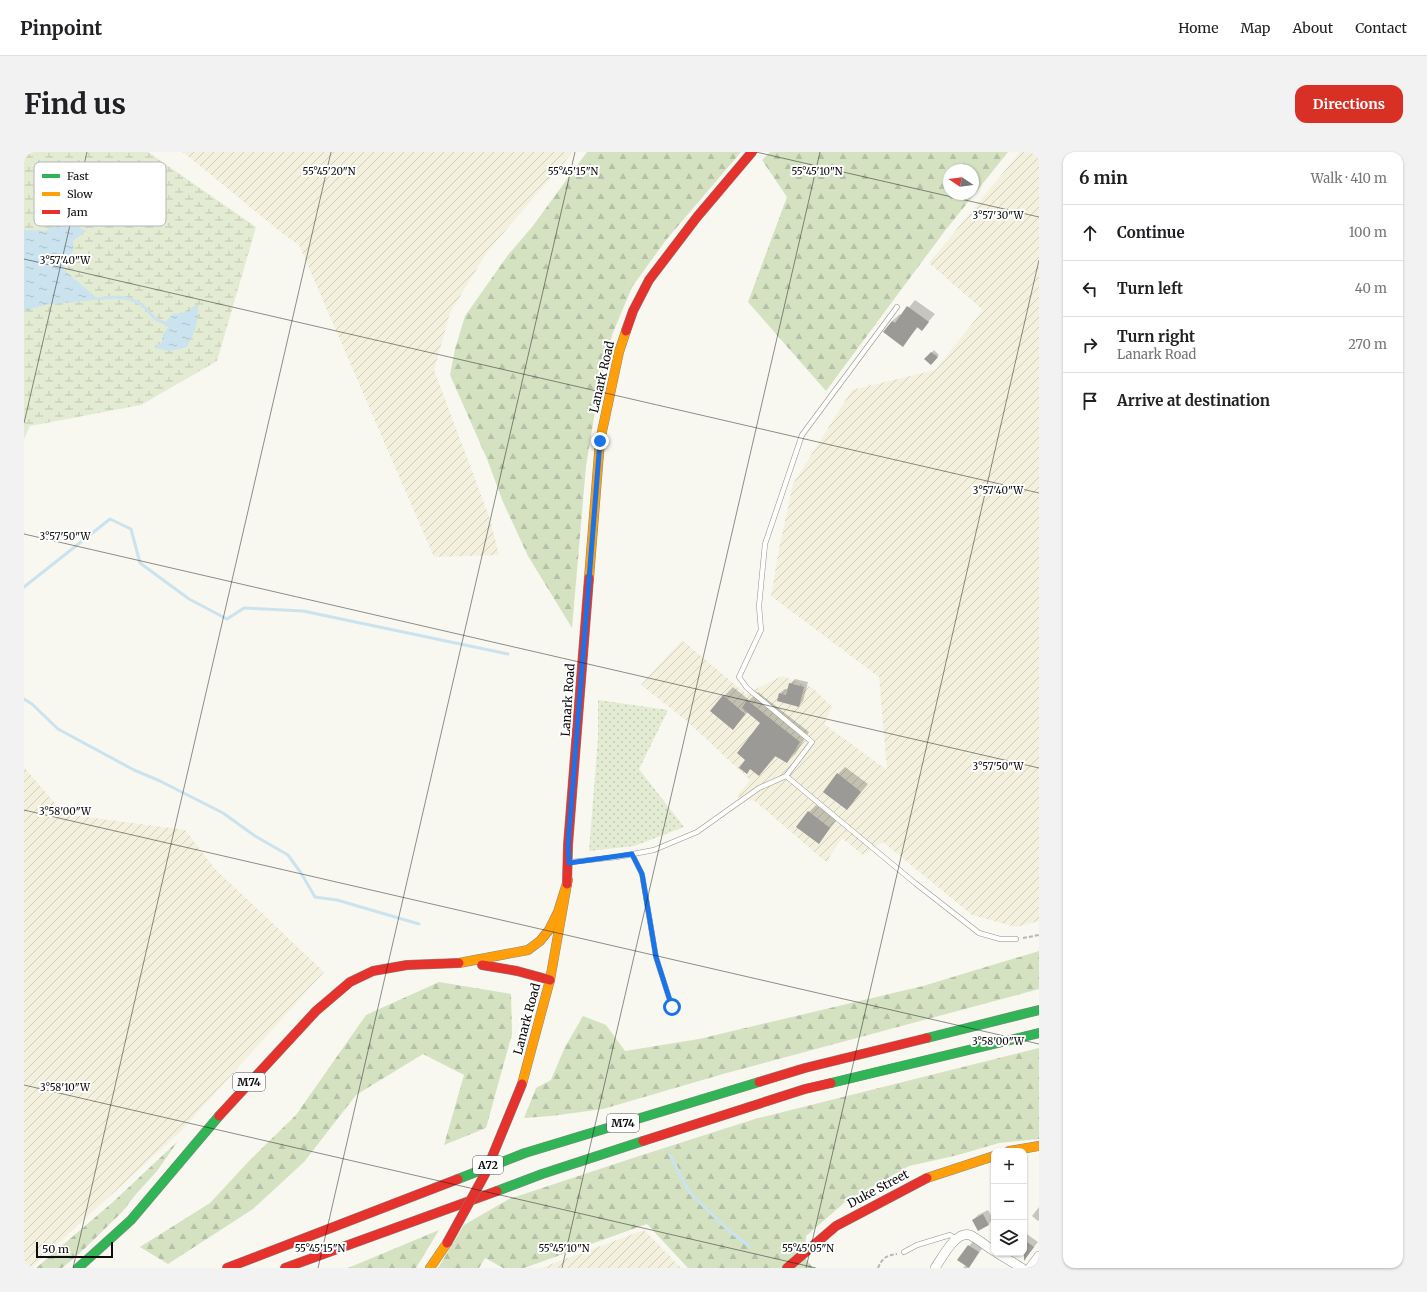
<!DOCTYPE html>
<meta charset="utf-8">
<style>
:root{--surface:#fff;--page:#f2f2f2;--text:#202124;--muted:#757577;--line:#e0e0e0;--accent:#d93025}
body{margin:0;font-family:Merriweather,serif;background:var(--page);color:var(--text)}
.controls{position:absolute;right:12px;bottom:12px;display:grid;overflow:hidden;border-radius:8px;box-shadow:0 1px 3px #0004}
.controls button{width:36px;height:36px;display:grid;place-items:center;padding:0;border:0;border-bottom:1px solid var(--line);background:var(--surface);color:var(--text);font:20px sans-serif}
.compass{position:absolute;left:919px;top:12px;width:36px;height:36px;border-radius:50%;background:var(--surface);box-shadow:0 1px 3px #0004;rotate:283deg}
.scale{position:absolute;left:12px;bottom:10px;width:77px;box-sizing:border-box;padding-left:4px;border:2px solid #0c0c0c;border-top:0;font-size:11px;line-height:14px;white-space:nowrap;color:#0c0c0c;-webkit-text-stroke:3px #fff;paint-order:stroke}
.stop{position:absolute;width:12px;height:12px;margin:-9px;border:3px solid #1a73e8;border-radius:50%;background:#fff}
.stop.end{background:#1a73e8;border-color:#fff;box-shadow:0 1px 4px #0008}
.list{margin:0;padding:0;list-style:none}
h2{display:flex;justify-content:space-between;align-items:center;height:52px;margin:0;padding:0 16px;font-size:17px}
h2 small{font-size:13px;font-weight:400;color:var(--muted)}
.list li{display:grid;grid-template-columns:26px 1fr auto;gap:12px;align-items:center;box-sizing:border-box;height:56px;padding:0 16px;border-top:1px solid var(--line)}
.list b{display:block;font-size:15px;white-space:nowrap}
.list p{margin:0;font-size:13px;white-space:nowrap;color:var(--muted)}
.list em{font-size:13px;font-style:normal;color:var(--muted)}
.icon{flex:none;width:22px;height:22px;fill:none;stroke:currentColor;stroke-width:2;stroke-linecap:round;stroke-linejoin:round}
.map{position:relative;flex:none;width:1015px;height:1116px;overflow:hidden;border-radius:12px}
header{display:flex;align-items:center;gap:24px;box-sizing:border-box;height:56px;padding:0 20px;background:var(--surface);border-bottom:1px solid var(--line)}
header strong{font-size:19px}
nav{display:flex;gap:22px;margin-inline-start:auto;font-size:14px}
.intro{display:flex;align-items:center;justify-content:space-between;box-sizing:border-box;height:96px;padding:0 24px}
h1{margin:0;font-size:28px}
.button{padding:10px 18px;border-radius:12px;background:var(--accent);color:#fff;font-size:14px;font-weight:700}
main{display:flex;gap:24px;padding:0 24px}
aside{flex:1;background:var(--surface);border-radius:12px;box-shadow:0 1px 3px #0004}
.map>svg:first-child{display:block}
</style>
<header>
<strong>Pinpoint</strong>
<nav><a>Home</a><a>Map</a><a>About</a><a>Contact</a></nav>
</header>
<div class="intro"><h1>Find us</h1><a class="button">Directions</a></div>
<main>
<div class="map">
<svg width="1015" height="1116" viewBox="0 0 1015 1116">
<defs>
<pattern id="farmland-furrows" width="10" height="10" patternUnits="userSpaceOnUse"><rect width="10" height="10" fill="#f3f1de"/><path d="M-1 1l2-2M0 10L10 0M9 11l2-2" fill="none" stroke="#cfcdbd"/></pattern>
<pattern id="grass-dots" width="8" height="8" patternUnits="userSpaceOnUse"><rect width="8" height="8" fill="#e3ebd3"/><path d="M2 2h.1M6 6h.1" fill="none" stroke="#c2c8b4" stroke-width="1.8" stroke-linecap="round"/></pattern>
<pattern id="forest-firs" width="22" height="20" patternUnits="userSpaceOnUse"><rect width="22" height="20" fill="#d4e2c2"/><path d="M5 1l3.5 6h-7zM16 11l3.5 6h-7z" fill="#b5c1a6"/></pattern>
<pattern id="wetland-marsh" width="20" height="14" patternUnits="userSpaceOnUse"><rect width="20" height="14" fill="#e3ebd3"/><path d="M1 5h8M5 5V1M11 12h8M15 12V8" fill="none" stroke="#c2c8b4"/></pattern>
<pattern id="water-ripples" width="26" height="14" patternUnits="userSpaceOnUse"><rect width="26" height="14" fill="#cbe3ee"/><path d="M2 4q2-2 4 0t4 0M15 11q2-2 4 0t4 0" fill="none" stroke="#adc2cb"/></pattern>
</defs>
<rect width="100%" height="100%" fill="#f8f7f0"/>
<!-- farmland -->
<path fill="url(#farmland-furrows)" d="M 159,0 L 549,0 L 463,100 L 426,161 L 410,218 L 466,367 L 475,403 L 410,405 L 275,93 L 258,81 Z
M 996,0 L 1015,0 L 1015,769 L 992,775 L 948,763 L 859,690 L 839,703 L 818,686 L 802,710 L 731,649 L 712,645 L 726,628 L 664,570 L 617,533 L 658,488 L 722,542 L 758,524 L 789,536 L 808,555 L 800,572 L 863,618 L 855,525 L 747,444 L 755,397 L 769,332 L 828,238 L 911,218 L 959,158 L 905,111 Z
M 0,615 L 40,662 L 161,678 L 191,717 L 300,820 L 157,979 L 7,1116 L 0,1116 Z
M 620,1078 L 657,1116 L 517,1116 Z"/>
<!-- grass -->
<path fill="url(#grass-dots)" d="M 574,548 L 644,558 L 615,617 L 660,675 L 610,694 L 565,699 L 574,586 Z"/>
<!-- forest -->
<path fill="url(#forest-firs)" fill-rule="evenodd" d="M 563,0 L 717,0 L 642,88 L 608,135 L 588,183 L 575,235 L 562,314 L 548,476 L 504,404 L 479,350 L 463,307 L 426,223 L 431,197 L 441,164 L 484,103 L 508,75 Z
M 746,0 L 984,0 L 920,80 L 802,239 L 724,150 L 763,45 L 738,8 ZM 925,18 L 949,18 L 949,42 L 925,42 Z
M 1015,799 L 1015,837 L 699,922 L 579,957 L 527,964 L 500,966 L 512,936 L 527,928 L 541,895 L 559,864 L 582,873 L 601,899 L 675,887 L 899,834 Z
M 415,830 L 487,842 L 488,882 L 462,976 L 420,993 L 440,923 L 399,902 L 332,943 L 280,1010 L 229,1057 L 144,1112 L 116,1095 L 186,1051 L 225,1009 L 272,963 L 342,863 Z
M 1015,896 L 1015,987 L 975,991 L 934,1003 L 885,1014 L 820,1051 L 782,1084 L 781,1106 L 789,1116 L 664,1116 L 623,1072 L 500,1116 L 479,1116 L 461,1106 L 455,1116 L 414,1116 L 440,1073 L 485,1047 L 615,1004 L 731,967 Z
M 154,989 L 133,1019 L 113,1041 L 98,1060 L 54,1103 L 38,1116 L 12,1116 L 89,1050 Z
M 415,1078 L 392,1116 L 324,1116 Z"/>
<!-- wetland -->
<path fill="url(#wetland-marsh)" d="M 0,0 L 124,0 L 232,75 L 193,209 L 117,253 L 6,274 L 0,287 Z"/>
<!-- water -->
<path fill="url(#water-ripples)" d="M 39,66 L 62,79 L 49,89 L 50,97 L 39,117 L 74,147 C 50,152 22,149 0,160 L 0,78 L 22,79 Z
M 174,152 C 174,172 172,178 163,195 L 146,199 L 130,196 L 138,190 L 139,182 L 146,173 L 142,169 L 149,162 L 161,160 Z"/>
<!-- shadow -->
<path fill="#0003" d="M 891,148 L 911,162 L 898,177 L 894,175 L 879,193 L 868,169 L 876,162 L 878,164 Z
M 910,198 L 915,203 L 909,210 L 902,207 Z
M 771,527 L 784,530 L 779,549 L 775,554 L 756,541 L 761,537 L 764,538 L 766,532 Z
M 709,535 L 725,548 L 734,540 L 785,580 L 772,601 L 763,610 L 752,604 L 735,623 L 727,616 L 723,621 L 723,608 L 738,570 L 724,560 L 709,577 L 700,544 Z
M 821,615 L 844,632 L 823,657 L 814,622 Z
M 792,653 L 813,668 L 795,690 L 785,660 Z
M 1015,1055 L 1015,1068 L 1014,1069 L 1008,1064 Z
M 964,1058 L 969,1067 L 965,1072 L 955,1078 L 949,1068 L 954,1063 Z
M 1000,1080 L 1014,1090 L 1002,1105 L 997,1101 L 1000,1101 Z
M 949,1089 L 959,1095 L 949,1110 L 944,1115 L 945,1116 L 939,1116 L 942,1113 L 935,1108 Z"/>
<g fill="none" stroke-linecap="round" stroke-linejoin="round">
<!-- stream -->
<path stroke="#cbe3ee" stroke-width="3" d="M 74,147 C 88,144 106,144 118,153 C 123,157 129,166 134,168 C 137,170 142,171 146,173
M 0,435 L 86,367 L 107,377 L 116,411 L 165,447 L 203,467 L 220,456 L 279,459 L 484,502
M 0,547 L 8,552 L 34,577 L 110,618 L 136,629 L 199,661 L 231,684 L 264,703 L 277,721 L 291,745 L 313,748 L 395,772
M 646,1003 L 665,1040 L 702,1076 L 725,1094"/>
</g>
<!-- building -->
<path fill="#9c9a96" d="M 883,154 L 905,170 L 898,179 L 893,175 L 879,195 L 859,180 L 868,169 L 871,171 Z
M 907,200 L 914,205 L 907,213 L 900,207 Z
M 765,531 L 780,535 L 775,555 L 753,549 L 755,541 L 762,543 Z
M 699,543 L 721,562 L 709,578 L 686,559 Z
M 723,548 L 776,590 L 763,611 L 751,604 L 735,624 L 726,617 L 723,622 L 715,616 L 721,608 L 713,601 L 736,571 L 718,556 Z
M 813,621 L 837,640 L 823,658 L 799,640 Z
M 784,659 L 806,676 L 795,692 L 772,675 Z
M 959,1062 L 965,1073 L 954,1079 L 948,1068 Z
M 1000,1088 L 1010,1095 L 1000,1109 Z
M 944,1093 L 955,1100 L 945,1116 L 933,1108 Z"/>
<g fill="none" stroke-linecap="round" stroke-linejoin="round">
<defs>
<path id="lane" d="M 762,624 L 788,590 L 723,536 L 715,525 L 737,478 L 735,454 L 741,392 L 778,283 L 873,155
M 608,702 L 618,722 L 632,805 L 648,855
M 547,710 L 593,705 L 630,698 L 673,680 L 735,636 L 762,624 L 891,731 L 955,781 L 976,787 L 992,787
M 880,1100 L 893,1093 L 926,1083 L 932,1087"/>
<path id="street" d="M 973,1101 L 998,1116
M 911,1116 C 918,1106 932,1078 946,1083 C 954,1087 962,1094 970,1099
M 1006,1116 L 1015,1104"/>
<path id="fast" d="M 903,886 L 1015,858
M 807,931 L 1015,881
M 434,1027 L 501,1001 L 735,930
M 473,1039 L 518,1022 L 619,989
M 54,1116 L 107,1068 L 195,964"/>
<path id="slow" d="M 565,426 L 576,289 L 595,200 L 602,179
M 435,811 L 504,798 L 516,789 L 525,778 L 534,760 L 544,728
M 498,932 L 526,828 L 543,732
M 985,999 L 1015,994
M 903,1026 L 970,1004
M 406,1116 L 423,1091"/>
<path id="jam" d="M 602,179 L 609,159 L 625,128 L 673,65 L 728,0
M 543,732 L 544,693 L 565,426
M 458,813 L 493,819 L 526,828
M 735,930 L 781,916 L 903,886
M 195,964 L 292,859 L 326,830 L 349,819 L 383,813 L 435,811
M 619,989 L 781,937 L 807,931
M 203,1116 L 434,1027
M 261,1116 L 473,1039
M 763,1116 L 812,1074 L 903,1026"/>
</defs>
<!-- lane casing -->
<use href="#lane" stroke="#92928f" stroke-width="5.5"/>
<!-- street casing -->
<use href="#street" stroke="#92928f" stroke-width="10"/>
<!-- fast casing -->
<use href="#fast" stroke="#898885" stroke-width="10"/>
<!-- slow casing -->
<use href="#slow" stroke="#898885" stroke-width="10"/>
<!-- jam casing -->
<use href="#jam" stroke="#898885" stroke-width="10"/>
<!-- path -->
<path stroke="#b7b6b5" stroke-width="2" stroke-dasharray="4 2" stroke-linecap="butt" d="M 999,786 L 1015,783
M 854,1116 C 858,1106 863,1103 873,1102"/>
<!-- lane -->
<use href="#lane" stroke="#fefefd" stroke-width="4.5"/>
<!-- street -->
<use href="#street" stroke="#fefefd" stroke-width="9"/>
<!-- fast -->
<use href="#fast" stroke="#30b455" stroke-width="9"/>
<!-- slow -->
<use href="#slow" stroke="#ff9f0a" stroke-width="9"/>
<!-- jam -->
<use href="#jam" stroke="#e5322d" stroke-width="9"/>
<defs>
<path id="jam-bridge" d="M 423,1091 L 461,1022 L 498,932"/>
</defs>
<!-- jam-bridge casing -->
<use href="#jam-bridge" stroke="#807f7c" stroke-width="10" stroke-linecap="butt"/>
<!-- jam-bridge -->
<use href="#jam-bridge" stroke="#e5322d" stroke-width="9"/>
</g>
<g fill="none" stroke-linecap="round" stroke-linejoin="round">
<!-- route -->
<path stroke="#1a73e8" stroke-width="5" d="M 576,289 L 544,693 L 545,711 L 608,702 L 618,722 L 632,805 L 648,855"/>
</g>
<!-- ticks -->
<path fill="none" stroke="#0c0c0c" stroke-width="1" stroke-opacity="0.45" d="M 732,0 L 1015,65M 0,107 L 1015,341M 0,271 L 63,0M 0,382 L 1015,616M 0,658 L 1015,892M 0,933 L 792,1116M 49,1116 L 307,0M 294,1116 L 551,0M 538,1116 L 796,0M 782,1116 L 1015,108"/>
<g text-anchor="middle" stroke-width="4" stroke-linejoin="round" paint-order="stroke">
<!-- shield labels -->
<g fill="#fff" stroke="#555" stroke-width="1">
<rect x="209" y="921" width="32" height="18" rx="3"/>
<rect x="583" y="962" width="32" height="18" rx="3"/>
<rect x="449" y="1004" width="30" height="18" rx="3"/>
</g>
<g font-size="11" font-weight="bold" fill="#0c0c0c">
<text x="225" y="934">M74</text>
<text x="599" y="975">M74</text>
<text x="464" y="1017">A72</text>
</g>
<!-- street labels -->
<g font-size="12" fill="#0c0c0c" stroke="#fff">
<text transform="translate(578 225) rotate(-77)" y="4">Lanark Road</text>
<text transform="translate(544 548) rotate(-86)" y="4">Lanark Road</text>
<text transform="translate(503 867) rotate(-75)" y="4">Lanark Road</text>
<text transform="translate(854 1037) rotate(-28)" y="4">Duke Street</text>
</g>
</g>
<!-- legend -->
<rect x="10" y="10" width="132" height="64" rx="6" fill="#fff" stroke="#b6b6b6" stroke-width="1"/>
<rect x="18" y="22" width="18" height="4" fill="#30b455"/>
<rect x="18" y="40" width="18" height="4" fill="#ff9f0a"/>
<rect x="18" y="58" width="18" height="4" fill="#e5322d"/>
<g font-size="11" fill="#0c0c0c">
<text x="43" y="28">Fast</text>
<text x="43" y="46">Slow</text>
<text x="43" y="64">Jam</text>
</g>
<g font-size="10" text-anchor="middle" fill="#0c0c0c" stroke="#fff" stroke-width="4" stroke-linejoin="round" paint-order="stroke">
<text x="305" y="23">55°45'20"N</text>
<text x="549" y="23">55°45'15"N</text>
<text x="793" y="23">55°45'10"N</text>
<text x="974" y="67">3°57'30"W</text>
<text x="41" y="112">3°57'40"W</text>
<text x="974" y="342">3°57'40"W</text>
<text x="41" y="388">3°57'50"W</text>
<text x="974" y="618">3°57'50"W</text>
<text x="41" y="663">3°58'00"W</text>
<text x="974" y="893">3°58'00"W</text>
<text x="41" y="939">3°58'10"W</text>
<text x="296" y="1100">55°45'15"N</text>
<text x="540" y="1100">55°45'10"N</text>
<text x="784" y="1100">55°45'05"N</text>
</g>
</svg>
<div class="controls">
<button>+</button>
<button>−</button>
<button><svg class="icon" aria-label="layers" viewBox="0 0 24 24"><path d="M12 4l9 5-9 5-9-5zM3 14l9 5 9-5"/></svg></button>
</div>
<svg class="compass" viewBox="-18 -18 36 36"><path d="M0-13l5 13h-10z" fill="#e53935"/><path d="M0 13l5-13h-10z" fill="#757577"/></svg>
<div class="scale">50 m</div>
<div class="stop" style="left:648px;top:855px"></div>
<div class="stop end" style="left:576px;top:289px"></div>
</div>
<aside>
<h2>6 min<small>Walk · 410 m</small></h2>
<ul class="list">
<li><svg class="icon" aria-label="ahead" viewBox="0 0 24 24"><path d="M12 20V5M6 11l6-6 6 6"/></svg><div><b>Continue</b></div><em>100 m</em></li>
<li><svg class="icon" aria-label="left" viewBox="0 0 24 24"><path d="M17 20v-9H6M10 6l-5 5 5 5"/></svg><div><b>Turn left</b></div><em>40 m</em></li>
<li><svg class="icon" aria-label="right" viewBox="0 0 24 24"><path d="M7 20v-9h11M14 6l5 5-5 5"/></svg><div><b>Turn right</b><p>Lanark Road</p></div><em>270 m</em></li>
<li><svg class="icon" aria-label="arrive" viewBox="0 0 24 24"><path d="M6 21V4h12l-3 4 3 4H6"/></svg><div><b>Arrive at destination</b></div></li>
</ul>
</aside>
</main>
